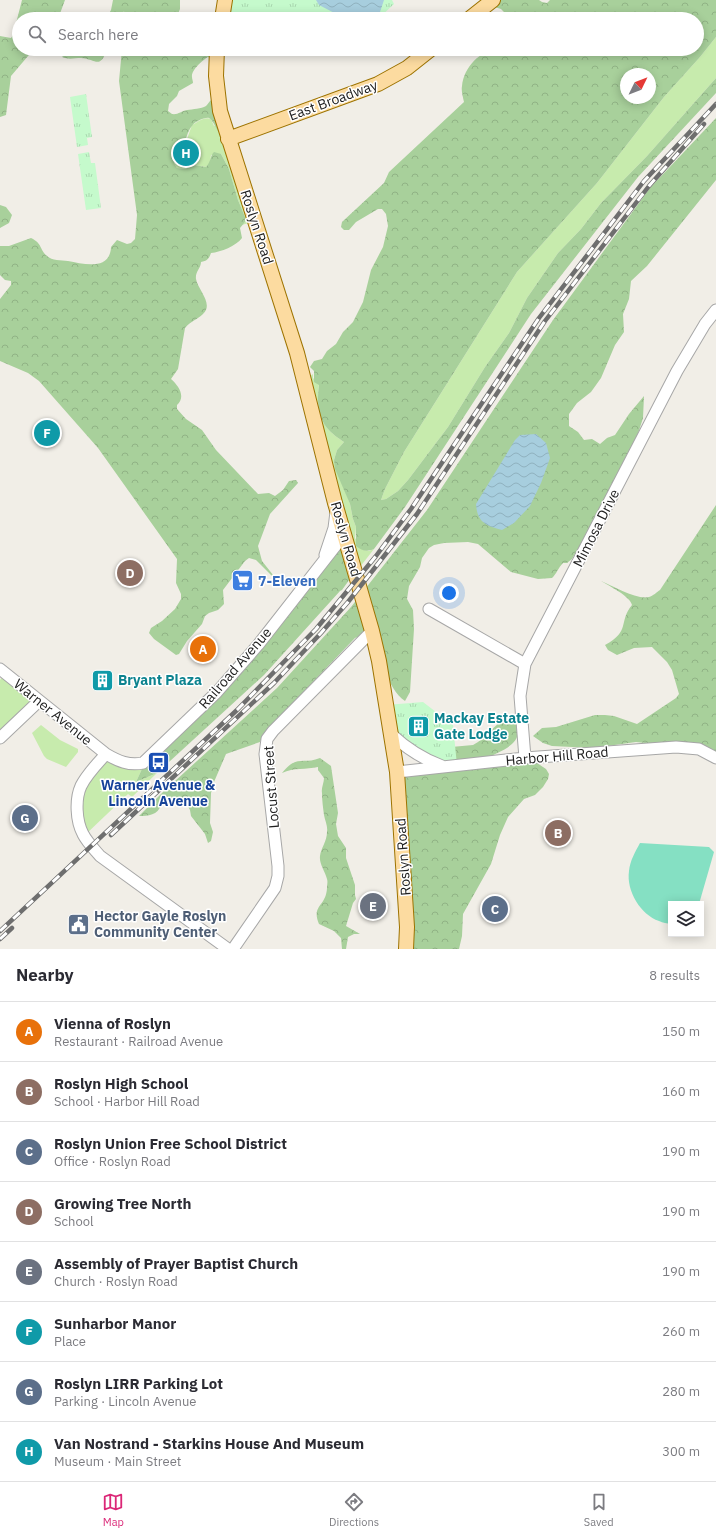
<!DOCTYPE html>
<meta charset="utf-8">
<style>
:root{--surface:#fff;--page:#f2f2f3;--text:#2b2b33;--muted:#7c7c81;--line:#e1e1e2;--accent:#db2777}
body{margin:0;font-family:"IBM Plex Sans",sans-serif;background:var(--page);color:var(--text)}
.controls{position:absolute;right:12px;bottom:12px;display:grid;overflow:hidden;border-radius:0px;box-shadow:0 2px 10px #0003}
.controls button{width:36px;height:36px;display:grid;place-items:center;padding:0;border:0;border-bottom:1px solid var(--line);background:var(--surface);color:var(--text);font:20px sans-serif}
.compass{position:absolute;left:620px;top:68px;width:36px;height:36px;border-radius:50%;background:var(--surface);box-shadow:0 2px 10px #0003;rotate:47deg}
.you{position:absolute;left:449px;top:593px;width:14px;height:14px;margin:-10px;border:3px solid #fff;border-radius:50%;background:#1a73e8;box-shadow:0 0 0 6px #1a73e833}
.badge{display:grid;place-items:center;width:26px;height:26px;border-radius:50%;background:var(--accent);color:#fff;font-size:13px;font-weight:700}
.pin{position:absolute;translate:-50% -50%;border:2px solid #fff;box-shadow:0 1px 4px #0006}
.list{margin:0;padding:0;list-style:none}
h2{display:flex;justify-content:space-between;align-items:center;height:52px;margin:0;padding:0 16px;font-size:17px}
h2 small{font-size:13px;font-weight:400;color:var(--muted)}
.list li{display:grid;grid-template-columns:26px 1fr auto;gap:12px;align-items:center;box-sizing:border-box;height:60px;padding:0 16px;border-top:1px solid var(--line)}
.list b{display:block;font-size:15px;white-space:nowrap}
.list p{margin:0;font-size:13px;white-space:nowrap;color:var(--muted)}
.list em{font-size:13px;font-style:normal;color:var(--muted)}
.icon{flex:none;width:22px;height:22px;fill:none;stroke:currentColor;stroke-width:2;stroke-linecap:round;stroke-linejoin:round}
.map{position:relative;flex:none;width:716px;height:949px;overflow:hidden}
.search{position:absolute;background:var(--surface);box-shadow:0 2px 10px #0003;left:12px;right:12px;top:12px;height:44px;display:flex;align-items:center;gap:10px;box-sizing:border-box;padding:0 14px;border-radius:22px;color:var(--muted);font-size:15px}
.sheet{height:532px;background:var(--surface)}
nav{display:flex;justify-content:space-around;align-items:center;box-sizing:border-box;height:56px;border-top:1px solid var(--line);background:var(--surface);font-size:11px;color:var(--muted)}
nav a{display:grid;justify-items:center;gap:2px}
nav .on{color:var(--accent)}
.map>svg:first-child{display:block}
</style>
<div class="map">
<svg width="716" height="949" viewBox="0 0 716 949">
<defs>
<pattern id="forest-crowns" width="20" height="18" patternUnits="userSpaceOnUse"><rect width="20" height="18" fill="#a8d09b"/><path d="M2 6a3 3 0 1 1 6 0M12 15a3 3 0 1 1 6 0" fill="none" stroke="#90b285"/></pattern>
<pattern id="park-tufts" width="24" height="20" patternUnits="userSpaceOnUse"><rect width="24" height="20" fill="#c5facc"/><path d="M3 7l-1-3M5 7V3M7 7l1-3M15 17l-1-3M17 17v-4M19 17l1-3" fill="none" stroke="#a9d6af"/></pattern>
<pattern id="water-waves" width="16" height="10" patternUnits="userSpaceOnUse"><rect width="16" height="10" fill="#a7cede"/><path d="M0 5q4-4 8 0t8 0" fill="none" stroke="#8fb1be"/></pattern>
</defs>
<rect width="100%" height="100%" fill="#f1eee7"/>
<!-- grass -->
<path fill="#c7ebad" d="M 716,37 L 716,78 L 647,156 L 601,203 L 581,229 L 558,253 L 527,298 L 509,333 L 485,367 L 448,427 L 408,480 L 398,491 L 386,499 L 381,500 L 385,489 L 404,452 L 517,272 L 597,183 L 664,97 L 700,57 Z
M 215,115 L 255,221 L 242,225 L 245,222 L 245,217 L 238,200 L 229,169 L 221,154 L 211,155 L 210,163 L 206,167 L 194,165 L 185,169 L 177,168 L 174,163 L 175,157 L 187,139 L 192,125 C 198,122 204,116 211,119 L 214,126 L 217,124 Z
M 313,374 L 313,378 L 319,384 C 317,399 317,415 327,428 C 331,433 338,438 344,442 L 337,450 L 334,460 L 350,504 L 353,519 L 356,527 L 355,538 L 363,550 L 369,551 L 374,549 L 349,581 L 352,576 L 344,535 L 304,381 Z
M 5,673 L 38,701 L 0,737 L 0,680 Z
M 41,725 L 60,740 L 78,749 L 78,752 L 66,767 L 47,759 L 44,756 L 32,733 Z
M 106,754 L 115,759 L 146,760 L 136,782 L 157,773 L 132,797 L 128,794 L 84,836 L 78,800 Z"/>
<!-- forest -->
<path fill="url(#forest-crowns)" fill-rule="evenodd" d="M 22,0 L 65,0 L 58,19 L 19,19 L 19,49 L 34,49 L 11,76 L 6,115 L 0,117 L 0,36 L 11,38 L 13,35 Z
M 113,0 L 180,0 L 180,9 L 176,19 L 125,19 L 124,11 L 121,19 L 106,19 L 111,10 Z
M 495,0 L 539,0 L 542,2 L 547,3 L 550,0 L 716,0 L 716,37 L 700,57 L 664,97 L 597,183 L 517,272 L 404,452 L 385,489 L 381,500 L 386,499 L 398,491 L 408,480 L 448,427 L 485,367 L 509,333 L 527,298 L 558,253 L 581,229 L 601,203 L 647,156 L 716,78 L 716,93 L 638,177 L 531,314 L 405,507 L 374,549 C 367,552 362,551 356,546 L 356,527 L 353,519 L 350,504 L 335,469 L 334,460 L 337,450 L 344,442 C 338,438 331,433 327,428 C 317,415 317,399 319,385 L 314,382 L 314,371 L 310,367 L 314,361 L 322,359 L 327,351 L 336,344 L 343,332 L 353,322 L 363,302 L 371,270 L 383,247 L 388,226 L 386,214 L 382,209 L 378,209 L 356,222 L 349,230 L 344,230 L 341,227 L 342,222 L 384,183 L 389,172 L 464,102 C 463,97 461,91 462,86 C 464,67 480,50 499,49 L 697,49 L 697,19 L 511,19 L 501,9 L 491,6 ZM 626,74 L 650,74 L 650,98 L 626,98 Z
M 70,49 L 107,49 C 100,70 96,59 81,58 C 74,58 69,60 62,57 Z
M 122,49 L 217,49 L 212,58 L 208,57 C 203,60 191,70 192,77 C 192,79 193,81 193,83 L 179,91 L 177,96 L 169,104 L 168,111 L 172,114 C 178,115 181,111 187,110 C 193,109 201,109 206,106 C 209,103 209,101 213,99 L 215,119 L 220,131 L 218,131 C 216,128 212,119 209,118 C 205,117 194,122 192,126 C 185,134 186,149 175,157 L 174,163 L 177,168 L 185,169 L 194,165 L 206,167 C 211,162 210,156 214,152 L 221,154 L 229,169 L 238,200 L 245,217 L 245,222 L 240,228 L 242,238 C 236,246 221,252 211,253 C 209,259 207,261 201,262 C 201,268 195,272 196,279 C 198,290 214,304 203,314 C 197,320 192,320 185,328 L 178,369 L 171,379 C 179,386 186,397 177,405 L 177,409 L 186,419 L 202,430 L 216,450 L 258,494 L 269,493 L 275,496 L 283,490 L 289,481 L 296,480 L 298,483 L 270,514 L 258,546 L 262,561 L 281,585 L 256,560 L 249,558 L 245,561 L 223,590 L 224,604 L 218,610 L 209,613 L 205,616 L 202,624 L 187,641 L 179,654 L 176,655 L 154,639 L 149,633 L 151,628 L 162,621 L 175,609 L 181,599 L 181,594 L 176,583 L 177,559 L 98,448 L 39,381 L 28,373 L 0,361 L 0,299 L 11,285 L 11,281 L 5,280 L 0,275 L 0,246 L 9,246 L 31,238 C 43,244 39,249 47,256 C 52,261 61,260 68,261 C 84,264 110,271 111,247 L 117,240 L 127,244 L 131,243 L 135,239 L 137,215 L 119,81 Z
M 716,118 L 716,180 L 647,266 L 631,281 L 629,299 L 623,314 L 624,332 L 615,345 L 601,378 L 591,392 L 577,403 L 569,414 L 569,426 L 578,432 L 584,440 L 592,439 L 600,444 L 607,438 L 615,435 L 629,414 L 644,396 L 643,418 L 628,465 L 572,559 L 567,563 L 563,563 C 558,568 557,573 552,578 L 538,579 L 511,572 L 478,544 L 468,542 L 444,543 L 434,545 L 429,548 L 422,558 L 420,567 L 409,586 L 407,599 L 413,610 L 414,629 L 410,692 L 405,701 C 387,689 379,652 372,631 L 355,638 L 263,734 L 260,742 L 226,754 L 214,782 L 211,793 L 210,823 L 213,832 L 211,841 L 208,843 L 205,834 L 191,816 L 190,810 L 187,805 L 178,800 L 161,805 C 158,815 148,816 139,816 L 163,792 L 277,688 L 351,607 L 427,510 L 553,320 L 650,188 Z
M 0,205 L 6,207 L 12,215 L 9,223 L 0,228 Z
M 716,505 L 716,755 L 680,747 L 636,742 L 593,748 L 552,746 L 543,743 L 533,736 L 542,728 L 556,727 L 595,715 L 605,715 L 614,716 L 637,724 L 676,698 L 679,694 L 672,670 L 667,662 L 652,647 L 634,648 L 617,655 L 608,650 L 605,645 C 631,631 618,622 632,605 C 630,596 609,586 601,581 C 613,586 637,600 649,597 C 653,596 657,592 660,590 Z
M 341,544 L 352,576 L 342,590 L 340,591 L 264,675 L 157,773 L 136,782 L 146,760 L 180,727 Z
M 513,717 L 516,719 C 517,723 518,727 518,732 C 518,746 498,752 487,758 L 525,758 L 537,763 L 546,769 L 549,774 L 548,779 L 543,787 L 535,795 L 524,799 L 508,817 L 500,835 L 491,864 L 463,914 L 462,936 L 459,949 L 406,949 L 397,772 L 415,770 L 451,747 L 473,745 L 478,742 L 500,722 Z
M 320,758 L 331,766 L 338,813 L 336,824 L 338,836 L 346,848 L 346,858 L 355,885 L 355,895 L 356,899 L 353,903 L 346,926 L 360,934 L 354,934 L 348,937 L 346,949 L 342,949 L 341,938 L 334,931 L 319,924 C 311,905 326,907 327,888 C 327,885 328,882 327,879 C 325,871 319,864 320,856 C 321,848 327,841 327,832 C 328,826 325,821 324,815 C 323,808 322,800 322,793 C 321,788 324,783 324,778 L 318,770 L 318,767 C 306,770 294,767 282,773 C 297,754 303,765 320,758 Z"/>
<!-- park -->
<path fill="url(#park-tufts)" d="M 225,0 L 392,0 L 394,4 L 378,19 L 222,19 Z
M 86,94 L 92,137 L 87,138 L 88,145 L 77,147 L 70,97 Z
M 89,152 L 91,163 L 95,163 L 101,208 L 86,210 L 78,154 Z
M 423,702 L 453,725 L 457,765 L 443,766 L 403,744 L 386,705 Z"/>
<!-- pitch -->
<path fill="#85e0c3" d="M 640,843 L 709,847 L 714,852 L 699,904 L 671,904 L 671,924 C 667,923 663,923 659,921 C 641,915 626,891 629,871 C 630,861 635,852 640,843 Z"/>
<!-- water -->
<path fill="url(#water-waves)" d="M 316,0 L 384,0 L 380,12 L 374,19 L 346,19 L 319,5 Z
M 536,434 L 546,443 L 550,458 L 541,483 L 530,506 L 514,523 L 502,530 C 486,526 477,522 476,504 L 515,440 L 520,435 Z"/>
<g fill="none" stroke-linecap="round" stroke-linejoin="round">
<defs>
<path id="minor" d="M 325,555 L 334,528 L 336,512
M 429,609 L 525,664
M 0,669 L 106,754 C 118,761 129,766 143,763 L 217,692 L 258,645 L 344,535
M 391,734 C 406,748 423,759 442,766
M 0,738 L 39,701
M 106,754 C 97,764 87,774 81,786 C 75,799 76,821 83,834 C 87,842 94,849 100,856 L 228,949
M 525,758 L 520,696 L 525,664 L 677,371 L 705,324 L 716,310
M 397,772 L 525,758 L 676,747 L 699,749 L 716,758
M 233,949 L 275,888 L 278,876 L 278,866 L 265,754 L 267,739 L 273,731 L 372,631"/>
<path id="major" d="M 222,19 L 225,0
M 469,19 L 493,0
M 217,49 L 216,76 L 220,111 L 297,353 L 335,503 L 372,631 L 379,661 L 397,772 L 407,927 L 406,949
M 228,139 L 378,84 L 407,68 L 431,49"/>
</defs>
<!-- minor casing -->
<use href="#minor" stroke="#a7a7a7" stroke-width="13"/>
<!-- major casing -->
<use href="#major" stroke="#9d7300" stroke-width="16"/>
<!-- minor -->
<use href="#minor" stroke="#fff" stroke-width="11"/>
<!-- major -->
<use href="#major" stroke="#fcdba0" stroke-width="14"/>
<defs>
<path id="rail" d="M 111,835 L 274,683 L 321,633 L 348,602 L 417,514 L 545,321 L 649,186 L 704,124
M 0,931 L 237,710 L 316,629 L 376,556 L 411,509 L 539,318 L 644,181 L 716,104
M 0,939 L 12,928"/>
</defs>
<!-- rail casing -->
<use href="#rail" stroke="#6e6e6e" stroke-width="4.5"/>
<!-- rail -->
<use href="#rail" stroke="#fff" stroke-width="3" stroke-dasharray="9" stroke-linecap="butt"/>
</g>
<!-- icons -->
<defs>
<symbol id="supermarket-square" viewBox="-11 -11 22 22"><rect x="-9" y="-9" width="18" height="18" rx="4" fill="#3f7fe0" stroke="#fff"/><path d="M-6-5.5h2.5l.6 2H6L4.5 2H-2.5L-4.4-4H-6ZM-1.5 3.2a1.3 1.3 0 1 0 .1 0ZM3 3.2a1.3 1.3 0 1 0 .1 0Z" fill="#fff"/></symbol>
<symbol id="building-square" viewBox="-11 -11 22 22"><rect x="-9" y="-9" width="18" height="18" rx="4" fill="#0f9aa8" stroke="#fff"/><path d="M-4-6H4V6H1V3H-1V6H-4ZM-2.5-4.3h1.7v1.8h-1.7ZM.8-4.3h1.7v1.8H.8ZM-2.5-1h1.7V.8h-1.7ZM.8-1h1.7V.8H.8Z" fill="#fff"/></symbol>
<symbol id="bus-square" viewBox="-11 -11 22 22"><rect x="-9" y="-9" width="18" height="18" rx="4" fill="#1a4fb4" stroke="#fff"/><path d="M-5-6H5V4H4V6H2V4H-2V6H-4V4H-5ZM-3.5-4V0h7V-4ZM-3.5 1.2v1.5H-2V1.2ZM2 1.2v1.5H3.5V1.2Z" fill="#fff"/></symbol>
<symbol id="civic-square" viewBox="-11 -11 22 22"><rect x="-9" y="-9" width="18" height="18" rx="4" fill="#5c6f8a" stroke="#fff"/><path d="M-.6-6.5H3V-4.5H.6V-3L4-1V1h2V6H-6V1h2V-1L-.6-3ZM-1.2 2.5V6h2.4V2.5Z" fill="#fff"/></symbol>
</defs>
<g fill-rule="evenodd">
<use href="#supermarket-square" x="230" y="568" width="25" height="25"/>
<use href="#building-square" x="90" y="668" width="25" height="25"/>
<use href="#building-square" x="406" y="714" width="25" height="25"/>
<use href="#bus-square" x="146" y="750" width="25" height="25"/>
<use href="#civic-square" x="66" y="912" width="25" height="25"/>
</g>
<g text-anchor="middle" stroke-width="3" stroke-linejoin="round" paint-order="stroke">
<!-- street labels -->
<g font-size="14" fill="#202020" stroke="#fff">
<text transform="translate(333 100) rotate(-20)" y="5">East Broadway</text>
<text transform="translate(257 227) rotate(72)" y="5">Roslyn Road</text>
<text transform="translate(596 528) rotate(-63)" y="5">Mimosa Drive</text>
<text transform="translate(346 539) rotate(74)" y="5">Roslyn Road</text>
<text transform="translate(235 668) rotate(-49)" y="5">Railroad Avenue</text>
<text transform="translate(53 712) rotate(39)" y="5">Warner Avenue</text>
<text transform="translate(557 756) rotate(-5)" y="5">Harbor Hill Road</text>
<text transform="translate(271 787) rotate(-94)" y="5">Locust Street</text>
<text transform="translate(403 857) rotate(-94)" y="5">Roslyn Road</text>
</g>
<!-- shop labels -->
<g font-size="14" font-weight="bold" fill="#366cbe" stroke="#fff" text-anchor="start">
<text x="258" y="586">7-Eleven</text>
</g>
<!-- culture labels -->
<g font-size="14" font-weight="bold" fill="#0d838f" stroke="#fff" text-anchor="start">
<text x="118" y="685">Bryant Plaza</text>
<text x="434" y="723">Mackay Estate<tspan x="434" dy="16">Gate Lodge</tspan></text>
</g>
<!-- transit labels -->
<g font-size="14" font-weight="bold" fill="#164399" stroke="#fff">
<text x="158" y="790">Warner Avenue &amp;<tspan x="158" dy="16">Lincoln Avenue</tspan></text>
</g>
<!-- service labels -->
<g font-size="14" font-weight="bold" fill="#4e5e75" stroke="#fff" text-anchor="start">
<text x="94" y="921">Hector Gayle Roslyn<tspan x="94" dy="16">Community Center</tspan></text>
</g>
</g>
</svg>
<div class="controls">
<button><svg class="icon" aria-label="layers" viewBox="0 0 24 24"><path d="M12 4l9 5-9 5-9-5zM3 14l9 5 9-5"/></svg></button>
</div>
<svg class="compass" viewBox="-18 -18 36 36"><path d="M0-13l5 13h-10z" fill="#e53935"/><path d="M0 13l5-13h-10z" fill="#7c7c81"/></svg>
<div class="you"></div>
<div class="pin badge" style="left:203px;top:649px;background:#e8710a">A</div>
<div class="pin badge" style="left:558px;top:833px;background:#8d6e63">B</div>
<div class="pin badge" style="left:495px;top:909px;background:#5c6f8a">C</div>
<div class="pin badge" style="left:130px;top:573px;background:#8d6e63">D</div>
<div class="pin badge" style="left:373px;top:906px;background:#6b7280">E</div>
<div class="pin badge" style="left:47px;top:433px;background:#0f9aa8">F</div>
<div class="pin badge" style="left:25px;top:818px;background:#5c6f8a">G</div>
<div class="pin badge" style="left:186px;top:153px;background:#0f9aa8">H</div>
<div class="search"><svg class="icon" aria-label="search" viewBox="0 0 24 24"><circle cx="10" cy="10" r="6"/><path d="M15 15l6 6"/></svg>Search here</div>
</div>
<section class="sheet">
<h2>Nearby<small>8 results</small></h2>
<ul class="list">
<li><span class="badge" style="background:#e8710a">A</span><div><b>Vienna of Roslyn</b><p>Restaurant · Railroad Avenue</p></div><em>150 m</em></li>
<li><span class="badge" style="background:#8d6e63">B</span><div><b>Roslyn High School</b><p>School · Harbor Hill Road</p></div><em>160 m</em></li>
<li><span class="badge" style="background:#5c6f8a">C</span><div><b>Roslyn Union Free School District</b><p>Office · Roslyn Road</p></div><em>190 m</em></li>
<li><span class="badge" style="background:#8d6e63">D</span><div><b>Growing Tree North</b><p>School</p></div><em>190 m</em></li>
<li><span class="badge" style="background:#6b7280">E</span><div><b>Assembly of Prayer Baptist Church</b><p>Church · Roslyn Road</p></div><em>190 m</em></li>
<li><span class="badge" style="background:#0f9aa8">F</span><div><b>Sunharbor Manor</b><p>Place</p></div><em>260 m</em></li>
<li><span class="badge" style="background:#5c6f8a">G</span><div><b>Roslyn LIRR Parking Lot</b><p>Parking · Lincoln Avenue</p></div><em>280 m</em></li>
<li><span class="badge" style="background:#0f9aa8">H</span><div><b>Van Nostrand - Starkins House And Museum</b><p>Museum · Main Street</p></div><em>300 m</em></li>
</ul>
</section>
<nav>
<a class="on"><svg class="icon" aria-label="map" viewBox="0 0 24 24"><path d="M3 6l6-2 6 2 6-2v14l-6 2-6-2-6 2zM9 4v14M15 6v14"/></svg>Map</a>
<a><svg class="icon" aria-label="directions" viewBox="0 0 24 24"><path d="M12 3l9 9-9 9-9-9zM9 14v-3h6M13 9l2 2-2 2"/></svg>Directions</a>
<a><svg class="icon" aria-label="saved" viewBox="0 0 24 24"><path d="M7 4h10v16l-5-4-5 4z"/></svg>Saved</a>
</nav>
